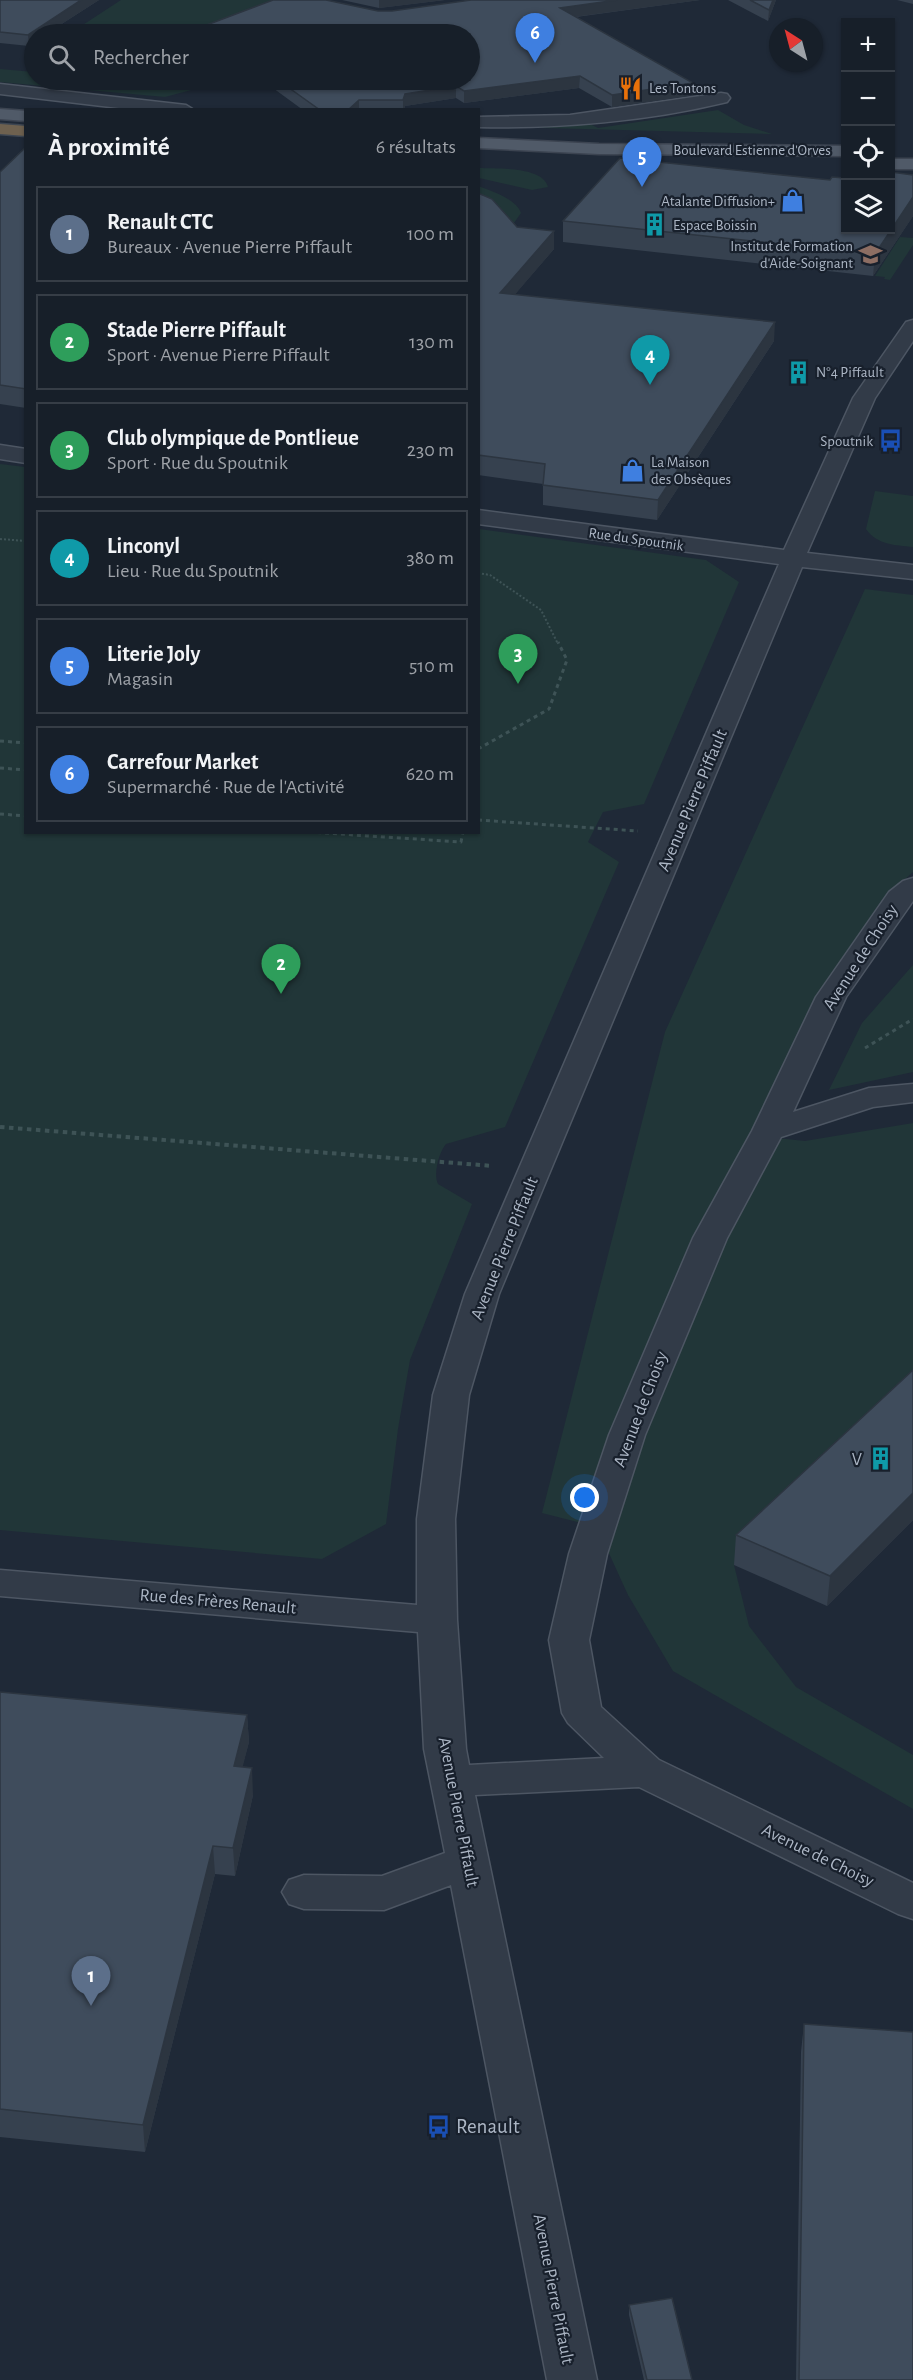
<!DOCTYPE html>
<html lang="fr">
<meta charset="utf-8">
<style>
:root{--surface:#171f29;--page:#242c35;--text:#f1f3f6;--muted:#9ea2a8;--line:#363d46;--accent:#0b8043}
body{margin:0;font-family:"Alegreya Sans",sans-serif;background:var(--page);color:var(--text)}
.controls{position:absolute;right:18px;top:18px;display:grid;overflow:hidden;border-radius:0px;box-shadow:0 2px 4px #0004}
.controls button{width:54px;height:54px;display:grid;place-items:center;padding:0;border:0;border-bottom:2px solid var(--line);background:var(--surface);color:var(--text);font:30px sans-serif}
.compass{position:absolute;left:769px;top:18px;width:54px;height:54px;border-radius:50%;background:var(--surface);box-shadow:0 2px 4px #0004;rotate:324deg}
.you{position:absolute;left:585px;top:1498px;width:21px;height:21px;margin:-15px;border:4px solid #fff;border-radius:50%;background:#1a73e8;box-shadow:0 0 0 9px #1a73e833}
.badge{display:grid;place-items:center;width:39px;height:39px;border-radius:50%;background:var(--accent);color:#fff;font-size:20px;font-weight:700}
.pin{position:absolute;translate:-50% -50px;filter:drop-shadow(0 2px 3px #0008)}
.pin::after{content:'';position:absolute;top:32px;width:21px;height:18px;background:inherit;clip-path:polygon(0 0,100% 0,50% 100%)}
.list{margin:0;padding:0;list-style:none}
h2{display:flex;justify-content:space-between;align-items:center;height:78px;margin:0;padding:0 24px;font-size:26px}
h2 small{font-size:20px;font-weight:400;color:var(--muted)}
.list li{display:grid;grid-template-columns:39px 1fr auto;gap:18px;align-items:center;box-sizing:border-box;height:96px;margin:0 12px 12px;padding:0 12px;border:2px solid var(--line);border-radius:0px}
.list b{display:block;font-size:22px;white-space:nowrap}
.list p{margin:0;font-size:20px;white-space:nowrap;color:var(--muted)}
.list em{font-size:20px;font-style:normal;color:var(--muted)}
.icon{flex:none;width:33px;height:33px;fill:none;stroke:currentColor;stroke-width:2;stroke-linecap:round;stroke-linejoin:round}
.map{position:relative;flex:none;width:913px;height:2380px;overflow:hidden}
.search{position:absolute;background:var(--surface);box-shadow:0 2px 4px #0004;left:24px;top:24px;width:456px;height:66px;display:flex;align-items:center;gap:15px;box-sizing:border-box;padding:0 21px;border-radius:33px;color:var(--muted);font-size:22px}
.panel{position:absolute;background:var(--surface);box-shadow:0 2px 4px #0004;left:24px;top:108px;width:456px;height:726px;border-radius:0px}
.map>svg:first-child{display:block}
</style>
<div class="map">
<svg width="913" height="2380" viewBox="0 0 913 2380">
<rect width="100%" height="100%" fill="#1f2937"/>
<!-- green -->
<path fill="#213638" d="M 121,0 L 282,0 L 414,34 L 69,34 Z
M 0,69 L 34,72 L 34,80 L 104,80 L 195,89 L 165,97 L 0,82 Z
M 718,110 L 744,125 L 772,134 L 508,127 L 588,123 L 598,128 Z
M 479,168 C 497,169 543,166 548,187 L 532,190 L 479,178 Z
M 478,186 C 492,191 516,199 521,213 L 514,223 L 498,224 L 479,210 Z
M 900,237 L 913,238 L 913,245 L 890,280 L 884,279 L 885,277 L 875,276 Z
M 0,464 L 25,467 L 26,832 L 478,832 L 479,529 L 706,560 L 739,582 L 644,804 L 603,812 L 588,842 L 619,862 L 505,1127 L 446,1144 C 439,1152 433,1174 438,1184 L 472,1204 L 410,1360 L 398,1429 L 386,1524 L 322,1559 L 0,1530 Z
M 875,491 L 913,496 L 913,547 C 895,545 877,545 866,529 Z
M 865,589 L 913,595 L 913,872 L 887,895 L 809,1009 L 758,1136 L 805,1141 L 913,1123 L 913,1397 L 734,1565 L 749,1626 L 796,1687 L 913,1755 L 913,1809 L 673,1671 L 628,1595 L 597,1527 L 542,1513 L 665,1032 Z
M 913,965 L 913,1072 L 829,1090 L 862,1023 Z"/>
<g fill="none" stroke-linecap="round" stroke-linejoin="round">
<defs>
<path id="minor" d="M 0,84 L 186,105 L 194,110 L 136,110 L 0,94 Z
M 721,93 L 727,94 L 730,98 L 727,102 C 649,121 559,129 478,127 L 478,117 L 570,115 Z
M 913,320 L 913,341 L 875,398 L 807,553 L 913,565 L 913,579 L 802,567 L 499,1294 L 469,1395 L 455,1519 L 457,1620 L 466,1749 L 469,1765 L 604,1758 L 568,1723 L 562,1713 L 549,1640 L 569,1554 L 609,1435 L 693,1238 L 752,1131 L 816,997 L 889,892 L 903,881 L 913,878 L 913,901 L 846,997 L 793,1112 L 869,1088 L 913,1084 L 913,1102 L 873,1107 L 781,1137 L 727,1238 L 645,1435 L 607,1554 L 589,1640 L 601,1707 L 659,1760 L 913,1883 L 913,1919 L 898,1914 L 639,1787 L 475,1795 L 597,2380 L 547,2380 L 451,1885 L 384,1910 L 304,1909 L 289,1904 L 282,1892 L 289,1880 L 304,1875 L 382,1876 L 445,1853 L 424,1749 L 418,1632 L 0,1596 L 0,1570 L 417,1605 L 417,1519 L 433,1395 L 465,1294 L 779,564 L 478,524 L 478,510 L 784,550 L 853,398 L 906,322 Z
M 0,445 L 26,449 L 26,463 L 0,459 Z"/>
<path id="major" d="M 0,109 L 26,111 L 26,121 L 0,119 Z
M 478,138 L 599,144 L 846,146 L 846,156 L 599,154 L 478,148 Z
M 890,159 L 913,159 L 913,169 L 890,169 Z"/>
<path id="highway" d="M 0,124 L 26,126 L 26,136 L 0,134 Z"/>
</defs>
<!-- minor casing -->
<use href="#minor" stroke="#4d5663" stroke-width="3"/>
<!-- major casing -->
<use href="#major" stroke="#3c4451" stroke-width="3"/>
<!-- highway casing -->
<use href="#highway" stroke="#3d4652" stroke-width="3"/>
<!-- path-far2 -->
<path stroke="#3e5356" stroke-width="2" stroke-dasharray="2 2" stroke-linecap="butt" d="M 0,539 L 26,541
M 478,573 L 490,575 L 541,610 L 558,644"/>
<!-- path-far1 -->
<path stroke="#3e5356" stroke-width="3" stroke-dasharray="4 4" stroke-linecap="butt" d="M 0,741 L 26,743
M 478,749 L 549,709 L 567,660 L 558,642
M 0,768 L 26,770
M 0,814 L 26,816
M 478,820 L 638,831
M 309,832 L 461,842 L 463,832
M 865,1048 L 913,1019"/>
<!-- path -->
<path stroke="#3e5356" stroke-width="4" stroke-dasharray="4.5 4.5" stroke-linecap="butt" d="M 0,1127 L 493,1166"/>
<!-- minor -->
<use href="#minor" fill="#323b48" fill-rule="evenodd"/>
<!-- major -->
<use href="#major" fill="#505a68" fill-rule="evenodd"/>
<!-- highway -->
<use href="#highway" fill="#6e614f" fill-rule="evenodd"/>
</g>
<!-- wall -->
<path fill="#36414f" d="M 0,0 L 99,0 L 46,34 L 34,34 L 34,42 L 29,46 L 0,43 Z
M 342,0 L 445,0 L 379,8 Z
M 471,0 L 700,0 L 576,17 L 693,83 L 693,95 L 612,107 L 579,88 L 464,103 L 456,98 L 405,106 L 404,110 L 303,110 L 262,80 L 470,80 L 470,34 L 204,34 L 204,26 L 378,11 L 392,11 Z
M 728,0 L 776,0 L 768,21 Z
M 897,0 L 913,0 L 913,4 Z
M 26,147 L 26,408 L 0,404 L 0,172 Z
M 913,175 L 913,216 L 873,276 L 563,242 L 563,221 L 846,230 Z
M 478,193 L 517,227 L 554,231 L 554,249 L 515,294 L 774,341 L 657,520 L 543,505 L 543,484 L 478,475 Z
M 913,1370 L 913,1520 L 827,1606 L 734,1565 L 736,1535 Z
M 0,1692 L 247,1715 L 249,1742 L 242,1767 L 253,1795 L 235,1876 L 215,1874 L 145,2152 L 0,2137 Z
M 804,2024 L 913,2380 L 796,2380 L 801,2052 Z
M 629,2305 L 692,2380 L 644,2380 L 629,2315 Z"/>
<!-- shaded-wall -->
<path fill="#2c3540" d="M 81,0 L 99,0 L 46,34 L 34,34 L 34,42 L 29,46 L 28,35 Z
M 379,0 L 445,0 L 379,8 Z
M 617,0 L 700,0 L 559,19 L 560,8 Z
M 773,0 L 776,0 L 768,21 L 769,10 Z
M 580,76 L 579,88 L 464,103 L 464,91 Z
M 693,83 L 693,95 L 612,107 L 612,95 Z
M 456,86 L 456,98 L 405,106 L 404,110 L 403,110 L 403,100 L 405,94 Z
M 359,100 L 359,110 L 348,110 Z
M 913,197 L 913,216 L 873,276 L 875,254 Z
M 554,231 L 554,249 L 500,312 L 500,293 Z
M 775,322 L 774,341 L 657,520 L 658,500 Z
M 913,1493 L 913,1520 L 827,1606 L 830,1576 Z
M 247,1715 L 249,1742 L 236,1793 L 234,1766 Z
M 252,1768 L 253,1795 L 235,1876 L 233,1848 Z
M 213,1846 L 215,1874 L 145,2152 L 143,2125 Z"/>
<!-- building -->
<path fill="#3f4c5c" stroke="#2c3540" stroke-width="1.5" d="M 0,0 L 81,0 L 28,35 L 0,32 Z
M 273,0 L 326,0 L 378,11 L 392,11 L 471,0 L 617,0 L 560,8 L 693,83 L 612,95 L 580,76 L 464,91 L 456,86 L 405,94 L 403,100 L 359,100 L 348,110 L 320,110 L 278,80 L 470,80 L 470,34 L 216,34 L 204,26 Z
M 750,0 L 773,0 L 769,10 Z
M 26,147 L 26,389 L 0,385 L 0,172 Z
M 620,158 L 830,180 L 832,177 L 846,178 L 846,230 L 891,230 L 891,172 L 913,175 L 913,197 L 875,254 L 563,221 Z
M 478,193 L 492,199 L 517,227 L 554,231 L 500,293 L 775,322 L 658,500 L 543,485 L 545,464 L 478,455 Z
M 913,1370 L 913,1493 L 830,1576 L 736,1535 Z
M 0,1692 L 247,1715 L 234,1766 L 252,1768 L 233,1848 L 213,1846 L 143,2125 L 0,2109 Z
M 804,2024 L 913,2032 L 913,2380 L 799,2380 Z
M 672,2298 L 692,2380 L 647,2380 L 629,2305 Z"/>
<!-- icons -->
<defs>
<symbol id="restaurant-bare" viewBox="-9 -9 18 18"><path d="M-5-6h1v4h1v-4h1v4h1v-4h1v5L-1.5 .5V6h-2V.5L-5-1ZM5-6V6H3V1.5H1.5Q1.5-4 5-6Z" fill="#e8710a" stroke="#18202c" stroke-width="2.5" paint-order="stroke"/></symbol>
<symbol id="shop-bare" viewBox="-9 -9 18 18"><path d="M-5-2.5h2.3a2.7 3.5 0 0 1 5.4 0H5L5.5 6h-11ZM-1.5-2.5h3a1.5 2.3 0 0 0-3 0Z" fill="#3f7fe0" stroke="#18202c" stroke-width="2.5" paint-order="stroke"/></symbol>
<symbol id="building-bare" viewBox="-9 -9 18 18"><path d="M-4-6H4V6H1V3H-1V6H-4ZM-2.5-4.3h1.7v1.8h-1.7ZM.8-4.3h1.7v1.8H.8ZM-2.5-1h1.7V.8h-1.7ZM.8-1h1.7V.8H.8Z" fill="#0f9aa8" stroke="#18202c" stroke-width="2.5" paint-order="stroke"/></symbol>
<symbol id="university-bare" viewBox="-9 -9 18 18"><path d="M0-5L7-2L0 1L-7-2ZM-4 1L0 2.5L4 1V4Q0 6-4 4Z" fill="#8d6e63" stroke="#18202c" stroke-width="2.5" paint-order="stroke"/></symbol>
<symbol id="bus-bare" viewBox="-9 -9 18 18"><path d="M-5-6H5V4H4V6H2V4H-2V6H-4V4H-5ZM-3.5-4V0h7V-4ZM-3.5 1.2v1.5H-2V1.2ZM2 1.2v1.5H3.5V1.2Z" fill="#1a4fb4" stroke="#18202c" stroke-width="2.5" paint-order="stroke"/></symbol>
</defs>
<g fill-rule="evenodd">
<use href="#restaurant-bare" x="614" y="72" width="33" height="33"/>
<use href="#shop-bare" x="776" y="184" width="33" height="33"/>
<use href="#building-bare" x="638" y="208" width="33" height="33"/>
<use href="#university-bare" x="854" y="238" width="33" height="33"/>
<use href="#building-bare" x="782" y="356" width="33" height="33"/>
<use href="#bus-bare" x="874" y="424" width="33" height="33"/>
<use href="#shop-bare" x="616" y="454" width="33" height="33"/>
<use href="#building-bare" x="864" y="1442" width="33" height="33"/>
<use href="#bus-bare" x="422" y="2110" width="33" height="33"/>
</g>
<g text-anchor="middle" stroke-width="4.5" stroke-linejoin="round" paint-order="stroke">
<!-- far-poi labels -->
<g font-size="15" fill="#acb6c5" stroke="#18202c" text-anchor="start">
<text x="649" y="93">Les Tontons</text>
<text x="775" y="206" text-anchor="end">Atalante Diffusion+</text>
<text x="673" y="230">Espace Boissin</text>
<text x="853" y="251" text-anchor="end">Institut de Formation<tspan x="853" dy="17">d'Aide-Soignant</tspan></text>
<text x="816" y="377">N°4 Piffault</text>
<text x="873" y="446" text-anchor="end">Spoutnik</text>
<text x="651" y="467">La Maison<tspan x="651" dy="17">des Obsèques</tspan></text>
</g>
<!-- far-street labels -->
<g font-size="15" fill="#acb6c5" stroke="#18202c">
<text x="752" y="155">Boulevard Estienne d'Orves</text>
<text transform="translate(636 539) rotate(8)" y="5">Rue du Spoutnik</text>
</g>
<!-- street labels -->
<g font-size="18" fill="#acb6c5" stroke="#18202c">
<text transform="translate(692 800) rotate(-67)" y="6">Avenue Pierre Piffault</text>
<text transform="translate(860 957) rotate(-57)" y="6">Avenue de Choisy</text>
<text transform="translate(504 1248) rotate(-68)" y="6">Avenue Pierre Piffault</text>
<text transform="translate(640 1409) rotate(-69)" y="6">Avenue de Choisy</text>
<text transform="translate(218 1601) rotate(5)" y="6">Rue des Frères Renault</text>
<text transform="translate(459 1812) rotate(79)" y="6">Avenue Pierre Piffault</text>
<text transform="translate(818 1855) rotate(26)" y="6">Avenue de Choisy</text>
<text transform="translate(554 2289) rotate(79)" y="6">Avenue Pierre Piffault</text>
</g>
<!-- poi labels -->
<g font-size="18" fill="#acb6c5" stroke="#18202c" text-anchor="end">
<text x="862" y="1465">V</text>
</g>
<!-- near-poi labels -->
<g font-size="21" fill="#acb6c5" stroke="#18202c" text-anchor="start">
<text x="456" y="2133">Renault</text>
</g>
</g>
</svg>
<div class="controls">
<button>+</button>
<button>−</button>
<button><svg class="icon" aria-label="locate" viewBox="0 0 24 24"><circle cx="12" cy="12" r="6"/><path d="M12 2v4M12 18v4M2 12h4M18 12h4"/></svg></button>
<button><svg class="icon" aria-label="layers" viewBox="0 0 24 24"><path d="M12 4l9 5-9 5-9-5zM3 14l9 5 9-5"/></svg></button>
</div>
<svg class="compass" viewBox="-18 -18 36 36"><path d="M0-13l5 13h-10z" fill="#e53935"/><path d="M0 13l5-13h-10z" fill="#9ea2a8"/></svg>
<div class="you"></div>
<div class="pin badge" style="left:91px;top:2006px;background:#5c6f8a">1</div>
<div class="pin badge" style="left:281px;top:994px;background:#2e9e5b">2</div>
<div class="pin badge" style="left:518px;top:684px;background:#2e9e5b">3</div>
<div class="pin badge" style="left:650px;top:385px;background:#0f9aa8">4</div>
<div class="pin badge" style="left:642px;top:187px;background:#3f7fe0">5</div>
<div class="pin badge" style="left:535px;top:63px;background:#3f7fe0">6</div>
<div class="search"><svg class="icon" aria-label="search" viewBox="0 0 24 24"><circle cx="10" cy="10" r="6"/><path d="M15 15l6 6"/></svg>Rechercher</div>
<section class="panel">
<h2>À proximité<small>6 résultats</small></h2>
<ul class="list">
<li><span class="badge" style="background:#5c6f8a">1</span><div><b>Renault CTC</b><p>Bureaux · Avenue Pierre Piffault</p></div><em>100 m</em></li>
<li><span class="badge" style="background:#2e9e5b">2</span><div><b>Stade Pierre Piffault</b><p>Sport · Avenue Pierre Piffault</p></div><em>130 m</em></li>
<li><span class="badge" style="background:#2e9e5b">3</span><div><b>Club olympique de Pontlieue</b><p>Sport · Rue du Spoutnik</p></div><em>230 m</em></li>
<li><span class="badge" style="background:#0f9aa8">4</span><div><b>Linconyl</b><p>Lieu · Rue du Spoutnik</p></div><em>380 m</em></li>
<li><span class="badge" style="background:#3f7fe0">5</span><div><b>Literie Joly</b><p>Magasin</p></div><em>510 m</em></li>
<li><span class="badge" style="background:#3f7fe0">6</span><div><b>Carrefour Market</b><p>Supermarché · Rue de l'Activité</p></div><em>620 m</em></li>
</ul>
</section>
</div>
